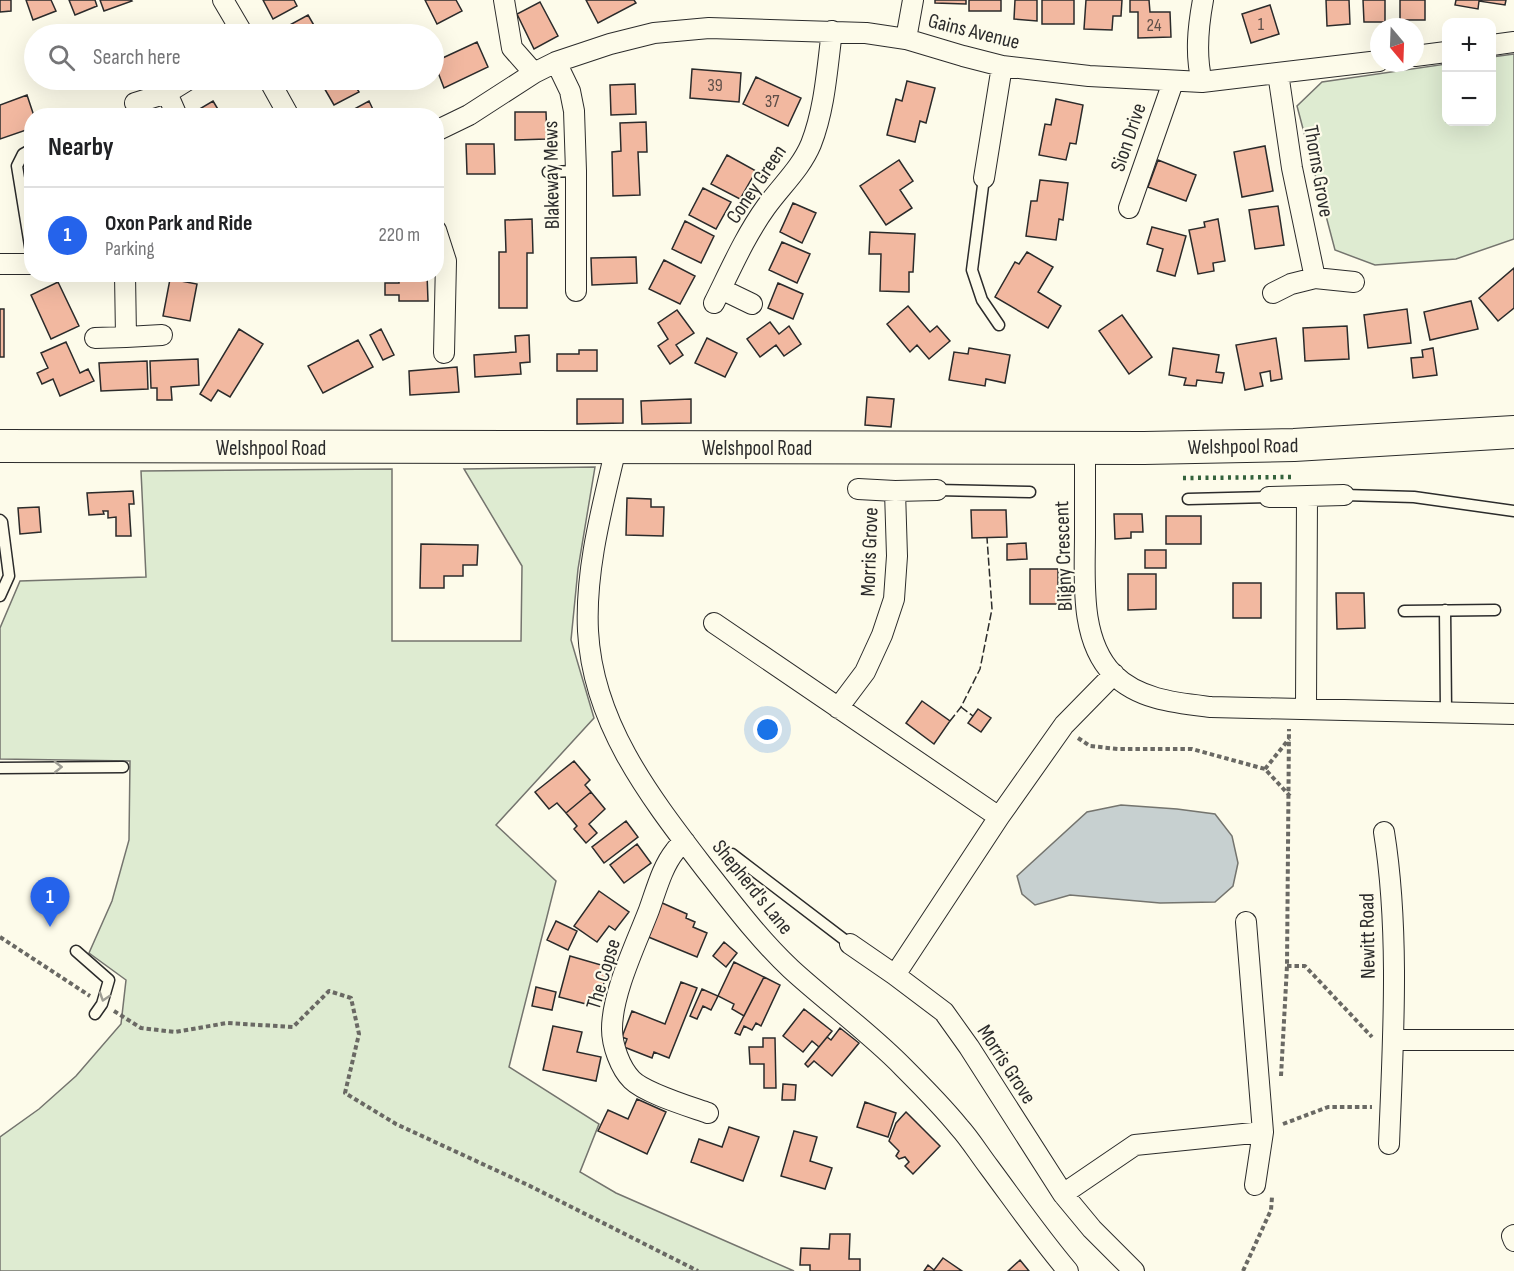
<!DOCTYPE html>
<meta charset="utf-8">
<style>
:root{--surface:#fff;--page:#f6f6f6;--text:#202124;--muted:#757577;--line:#e0e0e0;--accent:#2563eb}
body{margin:0;font-family:"Sofia Sans Condensed",sans-serif;background:var(--page);color:var(--text)}
.controls{position:absolute;right:18px;top:18px;display:grid;overflow:hidden;border-radius:12px;box-shadow:0 6px 24px #0002}
.controls button{width:54px;height:54px;display:grid;place-items:center;padding:0;border:0;border-bottom:2px solid var(--line);background:var(--surface);color:var(--text);font:30px sans-serif}
.compass{position:absolute;left:1370px;top:18px;width:54px;height:54px;border-radius:50%;background:var(--surface);box-shadow:0 6px 24px #0002;rotate:161deg}
.you{position:absolute;left:768px;top:730px;width:21px;height:21px;margin:-15px;border:4px solid #fff;border-radius:50%;background:#1a73e8;box-shadow:0 0 0 9px #1a73e833}
.badge{display:grid;place-items:center;width:39px;height:39px;border-radius:50%;background:var(--accent);color:#fff;font-size:20px;font-weight:700}
.pin{position:absolute;translate:-50% -50px;filter:drop-shadow(0 2px 3px #0008)}
.pin::after{content:'';position:absolute;top:32px;width:21px;height:18px;background:inherit;clip-path:polygon(0 0,100% 0,50% 100%)}
.list{margin:0;padding:0;list-style:none}
h2{display:flex;justify-content:space-between;align-items:center;height:78px;margin:0;padding:0 24px;font-size:26px}
h2 small{font-size:20px;font-weight:400;color:var(--muted)}
.list li{display:grid;grid-template-columns:39px 1fr auto;gap:18px;align-items:center;box-sizing:border-box;height:96px;padding:0 24px;border-top:2px solid var(--line)}
.list b{display:block;font-size:22px;white-space:nowrap}
.list p{margin:0;font-size:20px;white-space:nowrap;color:var(--muted)}
.list em{font-size:20px;font-style:normal;color:var(--muted)}
.icon{flex:none;width:33px;height:33px;fill:none;stroke:currentColor;stroke-width:2;stroke-linecap:round;stroke-linejoin:round}
.map{position:relative;flex:none;width:1514px;height:1271px;overflow:hidden}
.search{position:absolute;background:var(--surface);box-shadow:0 6px 24px #0002;left:24px;top:24px;width:420px;height:66px;display:flex;align-items:center;gap:15px;box-sizing:border-box;padding:0 21px;border-radius:33px;color:var(--muted);font-size:22px}
.panel{position:absolute;background:var(--surface);box-shadow:0 6px 24px #0002;left:24px;top:108px;width:420px;height:174px;border-radius:24px}
.map>svg:first-child{display:block}
</style>
<div class="map">
<svg width="1514" height="1271" viewBox="0 0 1514 1271">
<rect width="100%" height="100%" fill="#fdfbea"/>
<!-- green -->
<path fill="#deebd1" stroke="#74746e" stroke-width="1.5" d="M 1514,54 L 1514,239 L 1456,259 L 1375,265 L 1335,250 L 1297,106 L 1322,82 L 1446,64 L 1446,122 L 1492,122 L 1492,57 Z
M 595,467 L 578,569 L 571,640 L 594,718 L 496,825 L 556,881 L 509,1067 L 599,1124 L 580,1172 L 616,1193 L 794,1271 L 0,1271 L 0,1137 L 39,1109 L 76,1076 L 121,1024 L 126,980 L 89,953 L 112,901 L 129,840 L 130,761 L 0,759 L 0,628 L 20,581 L 146,577 L 141,471 L 392,469 L 392,641 L 521,641 L 522,566 L 464,469 Z"/>
<!-- water -->
<path fill="#c7d0d0" stroke="#74746e" stroke-width="1.5" d="M 1121,805 L 1177,809 L 1215,814 L 1232,836 L 1238,863 L 1233,886 L 1215,902 L 1160,903 L 1070,895 L 1035,905 L 1022,894 L 1017,876 L 1087,812 Z"/>
<!-- building -->
<path fill="#f2b8a0" stroke="#2b2b2b" stroke-width="1.5" d="M 0,0 L 11,0 L 11,11 L 0,12 Z
M 26,0 L 51,0 L 56,11 L 33,20 Z
M 69,0 L 95,0 L 97,6 L 75,15 Z
M 100,0 L 131,0 L 132,1 L 104,11 Z
M 263,0 L 294,0 L 297,6 L 273,19 Z
M 425,0 L 456,0 L 462,11 L 437,24 Z
M 586,0 L 634,0 L 636,3 L 598,23 Z
M 935,0 L 966,0 L 966,4 L 935,3 Z
M 969,0 L 1001,0 L 1001,11 L 969,11 Z
M 1015,0 L 1037,0 L 1037,21 L 1014,19 Z
M 1042,0 L 1074,0 L 1074,24 L 1042,24 Z
M 1086,0 L 1122,0 L 1121,16 L 1113,16 L 1112,30 L 1084,29 Z
M 1130,0 L 1149,0 L 1150,12 L 1170,12 L 1171,37 L 1138,38 L 1138,12 L 1130,12 Z
M 1326,0 L 1349,0 L 1350,24 L 1327,26 Z
M 1363,0 L 1385,0 L 1385,22 L 1364,22 Z
M 1400,0 L 1425,0 L 1425,20 L 1400,20 Z
M 1456,0 L 1506,0 L 1505,5 L 1479,1 L 1478,9 L 1455,5 Z
M 540,2 L 558,36 L 534,49 L 517,14 Z
M 1270,5 L 1279,34 L 1251,43 L 1242,14 Z
M 308,15 L 319,34 L 290,34 L 286,27 Z
M 477,42 L 488,67 L 444,88 L 434,62 Z
M 692,69 L 741,73 L 739,102 L 690,98 Z
M 756,77 L 801,98 L 788,126 L 743,104 Z
M 79,80 L 102,80 L 102,84 L 79,84 Z
M 335,80 L 352,80 L 359,92 L 334,105 L 323,86 Z
M 907,81 L 935,88 L 926,123 L 920,121 L 915,142 L 887,135 L 896,99 L 902,101 Z
M 635,84 L 636,114 L 611,115 L 610,85 Z
M 27,95 L 34,116 L 32,116 L 32,128 L 0,139 L 0,105 Z
M 1056,99 L 1083,105 L 1076,144 L 1070,143 L 1066,160 L 1039,155 L 1045,124 L 1051,125 Z
M 213,101 L 222,116 L 192,116 L 191,114 Z
M 369,101 L 376,116 L 346,116 L 345,114 Z
M 515,112 L 546,112 L 547,139 L 515,140 Z
M 646,122 L 647,152 L 638,152 L 640,195 L 613,196 L 612,152 L 621,151 L 620,123 Z
M 466,144 L 494,144 L 495,174 L 467,174 Z
M 1265,146 L 1273,191 L 1242,197 L 1234,152 Z
M 727,155 L 756,171 L 740,199 L 711,184 Z
M 899,160 L 913,181 L 900,190 L 912,208 L 886,225 L 860,186 Z
M 1158,160 L 1196,175 L 1186,201 L 1148,187 Z
M 1040,180 L 1068,183 L 1063,220 L 1059,219 L 1056,240 L 1026,236 L 1031,201 L 1037,201 Z
M 703,188 L 731,202 L 716,229 L 689,215 Z
M 793,203 L 816,213 L 802,243 L 780,232 Z
M 1278,206 L 1284,245 L 1255,249 L 1249,210 Z
M 532,219 L 533,253 L 527,253 L 527,308 L 499,308 L 499,252 L 506,252 L 505,220 Z
M 1218,219 L 1225,261 L 1213,263 L 1214,271 L 1198,274 L 1189,230 L 1205,227 L 1204,222 Z
M 685,221 L 714,236 L 701,263 L 672,249 Z
M 1152,227 L 1186,236 L 1175,276 L 1157,271 L 1163,249 L 1147,244 Z
M 870,232 L 915,234 L 913,272 L 909,272 L 909,292 L 880,291 L 881,254 L 869,254 Z
M 782,242 L 810,254 L 797,283 L 769,270 Z
M 1027,252 L 1053,267 L 1038,292 L 1061,306 L 1048,328 L 995,297 L 1015,262 L 1019,264 Z
M 636,257 L 637,283 L 592,285 L 591,258 Z
M 664,260 L 695,276 L 680,304 L 649,289 Z
M 1514,268 L 1514,308 L 1498,321 L 1479,298 Z
M 399,274 L 427,274 L 428,301 L 399,301 L 399,295 L 385,295 L 385,283 L 399,283 Z
M 170,279 L 197,284 L 190,321 L 163,316 Z
M 58,282 L 79,326 L 51,339 L 31,295 Z
M 778,283 L 803,294 L 793,319 L 768,308 Z
M 1471,301 L 1478,329 L 1430,340 L 1424,312 Z
M 908,306 L 930,332 L 937,326 L 950,341 L 929,359 L 917,345 L 910,352 L 887,324 Z
M 0,309 L 4,309 L 4,357 L 0,357 Z
M 1407,309 L 1411,343 L 1368,348 L 1364,315 Z
M 677,310 L 694,333 L 676,345 L 683,355 L 670,364 L 658,346 L 668,339 L 658,323 Z
M 1122,315 L 1152,357 L 1129,374 L 1099,331 Z
M 770,322 L 779,334 L 789,326 L 801,344 L 784,356 L 776,345 L 760,357 L 747,339 Z
M 1347,326 L 1349,359 L 1305,361 L 1303,328 Z
M 239,329 L 263,344 L 230,397 L 218,390 L 211,401 L 200,394 Z
M 381,329 L 394,355 L 383,360 L 370,335 Z
M 529,335 L 530,362 L 520,363 L 521,374 L 475,377 L 474,355 L 516,352 L 515,336 Z
M 707,338 L 737,353 L 725,377 L 695,363 Z
M 1276,338 L 1282,379 L 1271,381 L 1270,371 L 1260,373 L 1263,386 L 1245,390 L 1236,345 Z
M 358,340 L 373,367 L 323,393 L 308,366 Z
M 66,342 L 80,373 L 88,369 L 94,381 L 60,396 L 53,379 L 42,384 L 37,373 L 48,368 L 41,353 Z
M 969,348 L 1010,355 L 1005,383 L 986,379 L 985,386 L 949,380 L 954,352 L 968,354 Z
M 1173,348 L 1219,355 L 1216,372 L 1224,373 L 1222,383 L 1197,380 L 1196,386 L 1184,385 L 1186,378 L 1169,375 Z
M 1433,348 L 1437,375 L 1413,378 L 1411,358 L 1423,357 L 1422,350 Z
M 579,350 L 597,350 L 597,371 L 557,371 L 557,354 L 579,354 Z
M 198,359 L 199,385 L 171,387 L 172,400 L 157,400 L 157,388 L 151,388 L 150,361 Z
M 147,361 L 148,389 L 101,391 L 99,363 Z
M 457,367 L 459,392 L 410,395 L 409,371 Z
M 867,397 L 894,399 L 891,427 L 865,425 Z
M 577,399 L 623,399 L 623,423 L 577,424 Z
M 691,399 L 691,423 L 642,424 L 641,401 Z
M 133,491 L 134,504 L 129,504 L 131,536 L 116,536 L 116,517 L 108,518 L 108,511 L 103,511 L 104,514 L 89,515 L 87,493 Z
M 627,498 L 651,499 L 651,507 L 664,507 L 663,536 L 626,535 Z
M 39,507 L 41,532 L 20,534 L 18,508 Z
M 971,510 L 1006,510 L 1007,537 L 972,538 Z
M 1114,514 L 1142,514 L 1143,532 L 1131,532 L 1131,538 L 1115,539 Z
M 1166,516 L 1201,516 L 1201,544 L 1166,544 Z
M 1026,543 L 1027,559 L 1007,560 L 1007,544 Z
M 421,544 L 478,545 L 477,565 L 463,565 L 463,576 L 444,576 L 444,588 L 420,588 Z
M 1145,550 L 1166,550 L 1166,568 L 1145,568 Z
M 1030,569 L 1058,569 L 1058,604 L 1030,604 Z
M 1128,574 L 1156,574 L 1156,609 L 1128,610 Z
M 1233,583 L 1261,583 L 1261,618 L 1233,618 Z
M 1336,593 L 1364,593 L 1365,628 L 1337,629 Z
M 922,701 L 950,721 L 934,744 L 906,723 Z
M 978,709 L 991,718 L 981,732 L 968,723 Z
M 574,761 L 590,780 L 585,785 L 591,792 L 566,813 L 557,803 L 549,809 L 535,792 Z
M 591,792 L 605,809 L 589,824 L 597,833 L 586,843 L 574,829 L 577,826 L 566,813 Z
M 626,821 L 638,837 L 604,863 L 592,847 Z
M 637,844 L 651,863 L 624,883 L 610,865 Z
M 599,891 L 629,912 L 615,930 L 609,926 L 597,942 L 574,926 Z
M 660,902 L 687,914 L 686,918 L 695,922 L 693,927 L 707,933 L 697,957 L 646,936 Z
M 556,921 L 577,931 L 568,950 L 547,940 Z
M 724,942 L 737,953 L 726,967 L 713,956 Z
M 570,956 L 608,967 L 602,990 L 595,988 L 590,1005 L 559,997 Z
M 734,962 L 764,977 L 744,1016 L 732,1009 L 734,1004 L 718,996 Z
M 764,977 L 780,985 L 761,1026 L 756,1023 L 752,1030 L 744,1026 L 740,1035 L 735,1033 Z
M 681,982 L 697,988 L 669,1058 L 654,1052 L 652,1058 L 624,1047 L 627,1039 L 622,1037 L 632,1011 L 665,1024 Z
M 536,987 L 556,992 L 552,1010 L 532,1006 Z
M 702,989 L 718,996 L 711,1010 L 703,1006 L 697,1019 L 690,1016 Z
M 804,1009 L 832,1031 L 819,1047 L 812,1041 L 803,1052 L 783,1036 Z
M 553,1026 L 582,1032 L 577,1052 L 601,1057 L 596,1081 L 543,1070 Z
M 840,1028 L 859,1043 L 832,1076 L 814,1061 L 808,1067 L 805,1064 L 827,1037 L 831,1040 Z
M 763,1038 L 775,1038 L 776,1088 L 764,1088 L 764,1064 L 750,1064 L 749,1047 L 763,1047 Z
M 783,1084 L 796,1085 L 795,1100 L 782,1100 Z
M 637,1099 L 666,1112 L 647,1154 L 598,1131 L 608,1110 L 628,1119 Z
M 865,1102 L 896,1113 L 888,1137 L 857,1127 Z
M 906,1112 L 940,1146 L 913,1174 L 905,1166 L 909,1162 L 905,1157 L 899,1159 L 896,1156 L 899,1151 L 889,1141 L 896,1123 Z
M 729,1127 L 759,1137 L 743,1181 L 691,1162 L 699,1139 L 722,1147 Z
M 794,1131 L 817,1137 L 810,1161 L 832,1168 L 825,1189 L 781,1176 Z
M 830,1234 L 850,1234 L 849,1259 L 860,1259 L 860,1271 L 810,1271 L 810,1265 L 800,1265 L 801,1248 L 829,1249 Z
M 943,1258 L 962,1271 L 924,1271 L 928,1265 L 934,1270 Z
M 1020,1260 L 1029,1271 L 1008,1271 Z"/>
<g fill="none" stroke-linecap="round" stroke-linejoin="round">
<defs>
<path id="lane" d="M 32,149 L 23,154 L 17,166 L 32,258
M 548,172 L 576,171
M 984,178 L 972,270 L 982,300 L 999,325
M 937,490 L 1030,492
M 1344,495 L 1414,497 L 1514,511
M 1188,499 L 1269,497
M 0,520 L 2,522 L 9,576 L 0,596
M 1445,610 L 1446,711
M 1404,611 L 1495,610
M 0,768 L 123,767
M 732,854 L 850,944
M 76,951 L 109,980 L 102,1004 L 95,1014"/>
<path id="street" d="M 223,0 L 243,34
M 504,0 L 512,48 L 534,73
M 906,39 L 913,0
M 1492,45 L 1514,42
M 1415,56 L 1446,52
M 556,62 L 570,91 L 574,111 L 576,171 L 576,291
M 1278,73 L 1292,168 L 1315,278 L 1354,282
M 269,80 L 289,116
M 1202,82 C 1195,55 1198,27 1203,0
M 167,93 L 177,116
M 135,103 L 167,93 L 188,80
M 436,131 L 469,115 L 534,73 L 556,62 L 610,44 L 654,33 L 709,28 L 866,33 L 906,39 L 963,56 L 1002,66 L 1089,76 L 1202,82 L 1379,61
M 984,178 L 1002,66
M 1129,208 L 1173,82
M 436,230 L 446,261 L 444,353
M 0,264 L 32,264
M 125,274 L 126,337 L 162,335
M 721,289 L 752,304
M 1273,293 L 1291,284 L 1315,278
M 714,303 C 730,271 745,236 766,207 C 782,185 801,168 811,144 C 825,108 827,69 832,31
M 95,338 L 126,337
M 1085,447 C 1085,476 1085,505 1085,534 C 1085,579 1079,639 1113,674 C 1139,700 1177,703 1211,707 L 1514,714
M 616,448 C 602,508 585,570 588,631 C 593,725 651,798 706,870 C 733,904 759,939 791,969 C 828,1003 869,1032 904,1068 C 923,1087 942,1106 959,1127 C 970,1139 979,1154 989,1167 C 1015,1202 1040,1238 1068,1271
M 858,489 L 895,491 L 937,490
M 1269,497 L 1344,495
M 714,623 L 999,817
M 838,708 L 865,672 L 882,635 L 894,599 L 897,556 L 895,491
M 1306,708 L 1307,496
M 1384,832 C 1400,932 1393,1042 1389,1144
M 685,842 C 681,845 677,847 675,851 C 662,867 656,891 649,910 C 636,944 612,993 612,1029 C 612,1045 620,1068 632,1080 C 645,1093 688,1106 708,1113
M 1246,922 L 1263,1132 L 1255,1185
M 850,944 L 895,975 L 944,1012 L 969,1047 L 1063,1194 L 1092,1229 L 1134,1271
M 895,975 L 999,817 L 1064,725 L 1114,674
M 1393,1040 L 1514,1040
M 1063,1194 L 1135,1145 L 1263,1132
M 1514,1235 L 1512,1236 L 1514,1241"/>
<path id="primary" d="M 0,446 L 1144,448 L 1294,445 L 1514,432"/>
</defs>
<!-- lane casing -->
<use href="#lane" stroke="#2b2b2b" stroke-width="13"/>
<!-- street casing -->
<use href="#street" stroke="#2b2b2b" stroke-width="22"/>
<!-- primary casing -->
<use href="#primary" stroke="#2b2b2b" stroke-width="34"/>
<!-- path -->
<path stroke="#6a6964" stroke-width="4" stroke-dasharray="4.5 3" stroke-linecap="butt" d="M 1078,738 L 1090,746 L 1118,749 L 1192,749 L 1265,769 L 1290,796
M 1265,769 L 1289,739
M 0,937 L 90,996
M 1287,966 L 1305,966 L 1372,1037
M 114,1011 L 141,1028 L 175,1032 L 227,1023 L 293,1027 L 329,991 L 351,998 L 359,1034 L 345,1093 L 396,1124 L 528,1185 L 698,1271
M 1281,1076 L 1287,966 L 1289,729
M 1283,1124 L 1328,1107 L 1372,1107
M 1243,1271 L 1271,1210 L 1272,1197"/>
<!-- lane -->
<use href="#lane" stroke="#fdfbea" stroke-width="10"/>
<!-- street -->
<use href="#street" stroke="#fdfbea" stroke-width="20"/>
<!-- primary -->
<use href="#primary" stroke="#fdfbea" stroke-width="32"/>
<!-- hedge -->
<path stroke="#34623c" stroke-width="4.5" stroke-dasharray="3 4.5" stroke-linecap="butt" d="M 1183,478 L 1292,477"/>
<!-- fence -->
<path stroke="#2b2b2b" stroke-width="1.5" stroke-dasharray="8 3" stroke-linecap="butt" d="M 961,707 L 973,716
M 950,721 L 961,707 L 980,669 L 992,609 L 987,538"/>
</g>
<!-- one-way arrows -->
<defs><path id="oneway-chevron" d="M-2-3.5L2.5 0L-2 3.5" fill="none" stroke-width="1.6" stroke-linecap="round" stroke-linejoin="round" transform="scale(1.5)"/></defs>
<g stroke="#9e9d94">
<use href="#oneway-chevron" transform="translate(58 767) rotate(-1)"/>
<use href="#oneway-chevron" transform="translate(104 997) rotate(108)"/>
</g>
<g text-anchor="middle" stroke-width="4.5" stroke-linejoin="round" paint-order="stroke">
<!-- number labels -->
<g font-size="18" fill="#5d4e48">
<text x="1261" y="30">1</text>
<text x="1154" y="31">24</text>
<text x="715" y="91">39</text>
<text x="772" y="107">37</text>
</g>
<!-- street labels -->
<g font-size="21" fill="#2b2b2b" stroke="#fdfbea">
<text transform="translate(974 31) rotate(14)" y="7">Gains Avenue</text>
<text transform="translate(1128 137) rotate(-71)" y="7">Sion Drive</text>
<text transform="translate(1319 171) rotate(80)" y="7">Thorns Grove</text>
<text transform="translate(551 175) rotate(-91)" y="7">Blakeway Mews</text>
<text transform="translate(756 184) rotate(-56)" y="7">Coney Green</text>
<text transform="translate(1243 446) rotate(-1)" y="7">Welshpool Road</text>
<text x="271" y="455">Welshpool Road</text>
<text x="757" y="455">Welshpool Road</text>
<text transform="translate(869 552) rotate(-88)" y="7">Morris Grove</text>
<text transform="translate(1063 556) rotate(-92)" y="7">Bligny Crescent</text>
<text transform="translate(753 887) rotate(51)" y="7">Shepherd's Lane</text>
<text transform="translate(1367 936) rotate(-91)" y="7">Newitt Road</text>
<text transform="translate(603 974) rotate(-73)" y="7">The Copse</text>
<text transform="translate(1007 1064) rotate(57)" y="7">Morris Grove</text>
</g>
</g>
</svg>
<div class="controls">
<button>+</button>
<button>−</button>
</div>
<svg class="compass" viewBox="-18 -18 36 36"><path d="M0-13l5 13h-10z" fill="#e53935"/><path d="M0 13l5-13h-10z" fill="#757577"/></svg>
<div class="you"></div>
<div class="pin badge" style="left:50px;top:927px">1</div>
<div class="search"><svg class="icon" aria-label="search" viewBox="0 0 24 24"><circle cx="10" cy="10" r="6"/><path d="M15 15l6 6"/></svg>Search here</div>
<section class="panel">
<h2>Nearby<small></small></h2>
<ul class="list">
<li><span class="badge">1</span><div><b>Oxon Park and Ride</b><p>Parking</p></div><em>220 m</em></li>
</ul>
</section>
</div>
